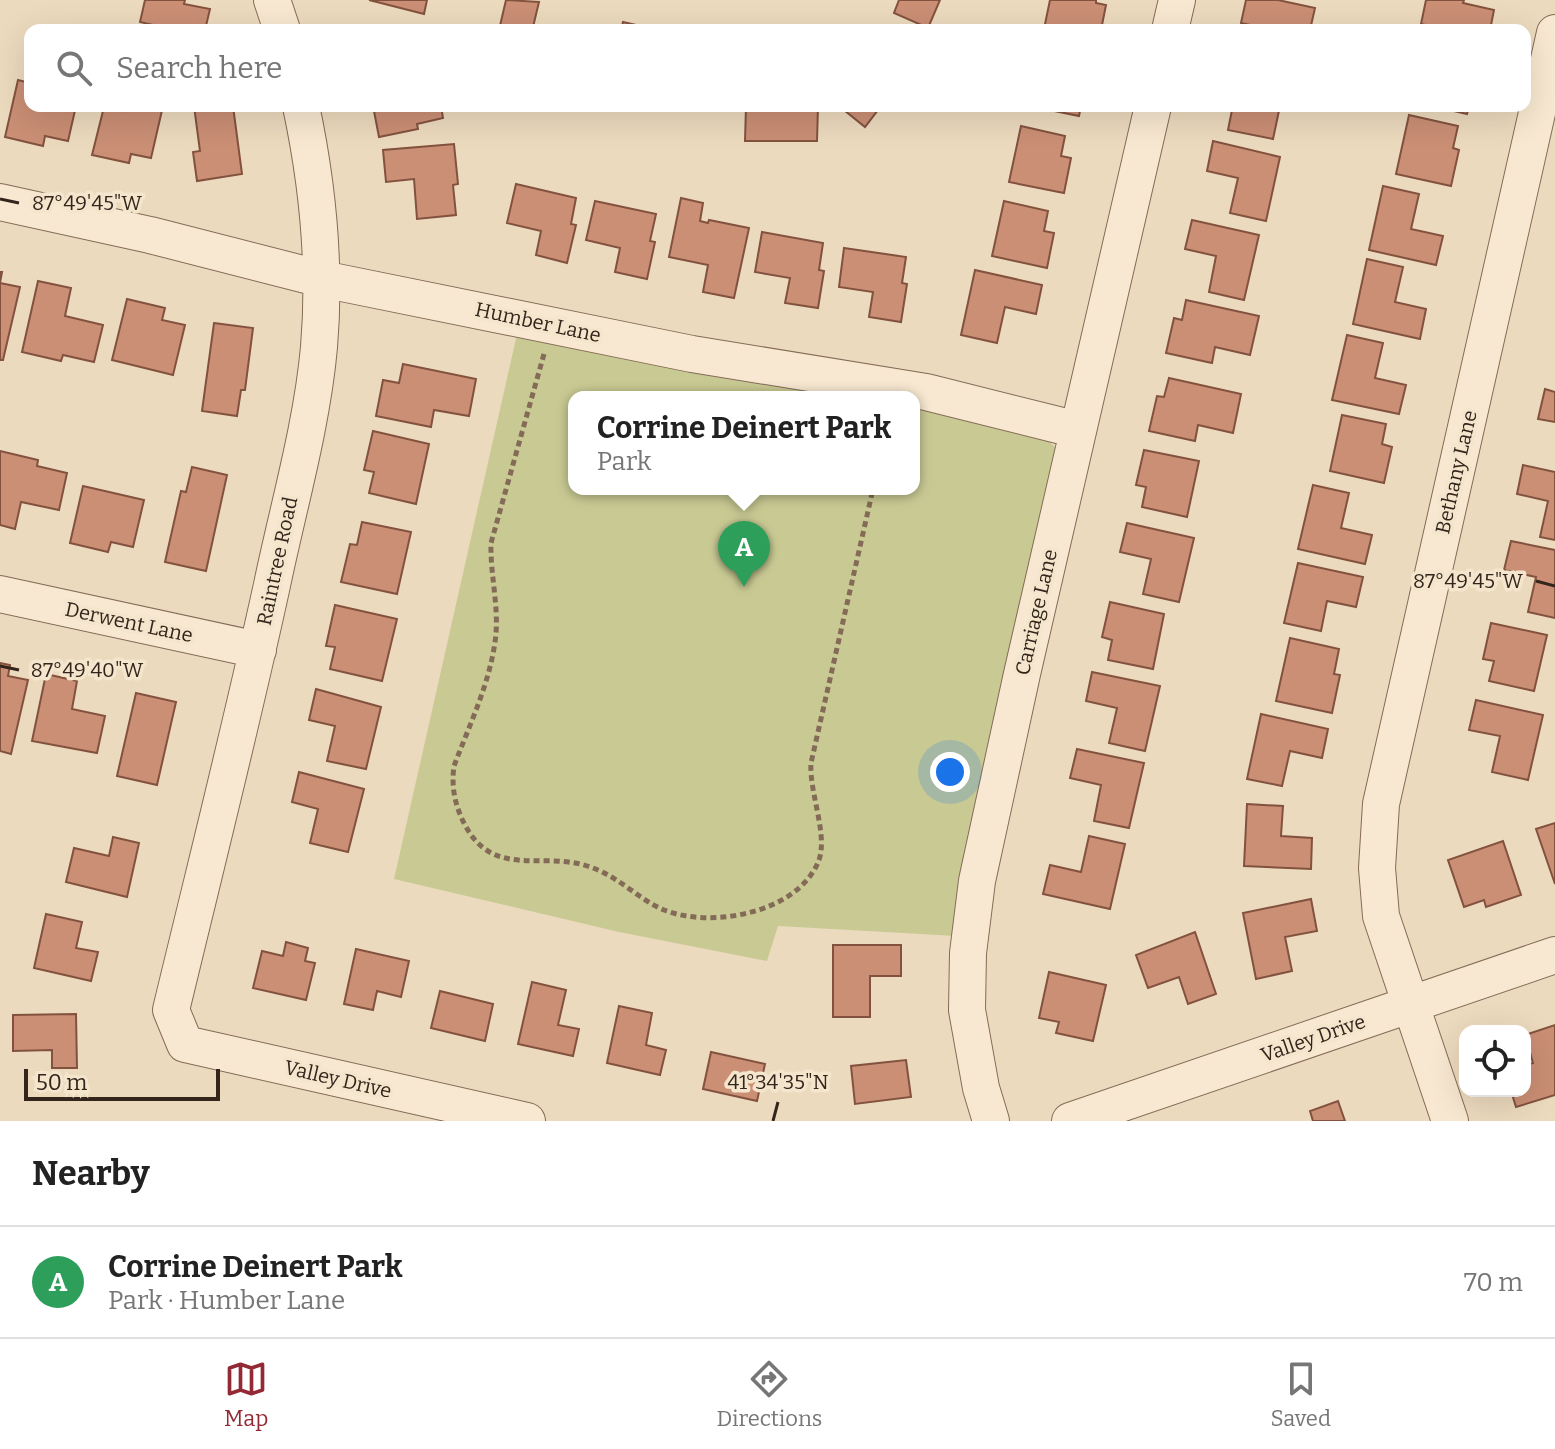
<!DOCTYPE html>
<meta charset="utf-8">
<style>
:root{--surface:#fff;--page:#f6f6f6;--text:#222;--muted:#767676;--line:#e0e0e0;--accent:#922934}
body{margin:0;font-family:Bitter,serif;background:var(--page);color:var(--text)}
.controls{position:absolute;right:24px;bottom:24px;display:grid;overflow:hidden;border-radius:16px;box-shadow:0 8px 32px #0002}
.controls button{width:72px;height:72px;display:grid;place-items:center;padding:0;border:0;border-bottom:2px solid var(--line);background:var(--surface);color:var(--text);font:40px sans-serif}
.scale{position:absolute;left:24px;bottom:20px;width:196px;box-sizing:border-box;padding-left:8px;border:4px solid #34251c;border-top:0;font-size:22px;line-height:28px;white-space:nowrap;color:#34251c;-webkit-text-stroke:6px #f4e5cd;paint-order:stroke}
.you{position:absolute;left:950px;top:772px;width:28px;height:28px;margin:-20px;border:6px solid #fff;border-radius:50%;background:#1a73e8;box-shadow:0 0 0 12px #1a73e833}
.badge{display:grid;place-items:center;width:52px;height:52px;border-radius:50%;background:var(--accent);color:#fff;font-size:26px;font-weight:700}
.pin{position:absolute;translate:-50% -66px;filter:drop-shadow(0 2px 4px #0008)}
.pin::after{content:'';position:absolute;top:42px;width:28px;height:24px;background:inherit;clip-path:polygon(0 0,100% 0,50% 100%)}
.popup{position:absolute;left:568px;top:391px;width:352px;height:104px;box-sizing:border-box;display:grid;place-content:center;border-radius:16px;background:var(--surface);filter:drop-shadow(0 2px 6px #0005);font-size:26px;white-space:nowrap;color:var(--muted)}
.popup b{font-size:30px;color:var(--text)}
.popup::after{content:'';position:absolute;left:50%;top:100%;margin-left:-16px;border:16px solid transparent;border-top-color:var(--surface)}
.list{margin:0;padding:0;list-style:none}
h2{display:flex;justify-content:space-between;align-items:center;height:104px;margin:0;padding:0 32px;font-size:34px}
h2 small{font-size:26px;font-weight:400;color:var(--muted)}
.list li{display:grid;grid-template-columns:52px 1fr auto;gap:24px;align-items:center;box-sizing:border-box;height:112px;padding:0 32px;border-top:2px solid var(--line)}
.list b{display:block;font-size:30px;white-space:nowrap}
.list p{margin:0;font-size:26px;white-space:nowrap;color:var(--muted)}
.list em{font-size:26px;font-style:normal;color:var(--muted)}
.icon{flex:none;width:44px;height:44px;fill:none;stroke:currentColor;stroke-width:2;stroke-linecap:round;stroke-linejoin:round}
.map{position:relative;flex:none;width:1555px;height:1121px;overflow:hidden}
.search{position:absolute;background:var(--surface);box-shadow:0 8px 32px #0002;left:24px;right:24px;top:24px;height:88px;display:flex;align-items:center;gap:20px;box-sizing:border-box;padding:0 28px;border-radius:16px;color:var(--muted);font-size:30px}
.sheet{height:216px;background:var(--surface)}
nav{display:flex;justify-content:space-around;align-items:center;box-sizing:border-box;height:112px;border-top:2px solid var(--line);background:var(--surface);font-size:22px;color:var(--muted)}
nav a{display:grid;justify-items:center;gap:4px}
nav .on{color:var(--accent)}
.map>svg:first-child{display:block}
</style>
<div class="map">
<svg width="1555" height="1121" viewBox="0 0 1555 1121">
<rect width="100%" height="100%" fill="#ecdabe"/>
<!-- green -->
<path fill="#c9ca93" d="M 517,334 L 687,371 L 845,397 L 574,397 L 574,489 L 914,489 L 914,409 L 1044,437 L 1055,447 L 1057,455 L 956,936 L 778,926 L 767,961 L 619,932 L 394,879 Z"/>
<!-- building -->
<path fill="#ca8f75" stroke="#83523e" stroke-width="2" d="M 145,0 L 185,0 L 184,4 L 210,9 L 205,30 L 165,30 L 166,28 L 140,22 Z
M 369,0 L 427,0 L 424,14 Z
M 506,0 L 539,2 L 533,27 L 547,30 L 499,30 Z
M 899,0 L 940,0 L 928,28 L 894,13 Z
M 1050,0 L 1096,0 L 1096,3 L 1106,5 L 1101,30 L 1044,29 Z
M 1246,0 L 1278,0 L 1315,8 L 1310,30 L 1273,30 L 1241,23 Z
M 1426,0 L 1464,0 L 1463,3 L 1494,10 L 1490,30 L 1447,30 L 1421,24 Z
M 623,22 L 654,29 L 654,30 L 621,30 Z
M 18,80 L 30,83 L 30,106 L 76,106 L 68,141 L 45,136 L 43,146 L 5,137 Z
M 123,106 L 163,106 L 151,158 L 131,154 L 129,163 L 92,155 L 104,107 L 122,111 Z
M 194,106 L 233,106 L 242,174 L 197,181 L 193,152 L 200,151 Z
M 373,106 L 441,106 L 443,118 L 417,124 L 418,129 L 379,137 Z
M 746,106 L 818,106 L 817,141 L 745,141 Z
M 839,106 L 881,106 L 865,127 Z
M 1030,106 L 1081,106 L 1079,116 Z
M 1222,106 L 1280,106 L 1273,139 L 1228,130 L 1232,110 Z
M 1432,106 L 1469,106 L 1467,114 Z
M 1409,115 L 1458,126 L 1453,148 L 1459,150 L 1451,186 L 1396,174 Z
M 1021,126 L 1065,136 L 1061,156 L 1071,158 L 1064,193 L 1009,182 Z
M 1213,141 L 1280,157 L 1266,221 L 1230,213 L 1238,178 L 1207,171 Z
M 454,144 L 458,184 L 453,185 L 456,215 L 417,219 L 414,179 L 386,182 L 383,150 Z
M 516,184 L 576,198 L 571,224 L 576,225 L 567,263 L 536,255 L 541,231 L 507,223 Z
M 1383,186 L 1419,194 L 1411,229 L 1443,236 L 1436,265 L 1369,250 Z
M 681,198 L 703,203 L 700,221 L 708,223 L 709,220 L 749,228 L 734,298 L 703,292 L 708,265 L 669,257 Z
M 595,201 L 656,214 L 650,241 L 655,242 L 647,279 L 615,272 L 620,248 L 586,240 Z
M 1004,201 L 1048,211 L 1044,231 L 1054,233 L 1047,268 L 992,256 Z
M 1192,220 L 1259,235 L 1244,300 L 1209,292 L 1216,256 L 1185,249 Z
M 762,232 L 823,243 L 819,270 L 824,271 L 818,308 L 785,303 L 790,278 L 755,272 Z
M 844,248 L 906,257 L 902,283 L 907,284 L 901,322 L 869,317 L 873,292 L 839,287 Z
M 1367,259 L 1403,267 L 1395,302 L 1426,309 L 1420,339 L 1353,324 Z
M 975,270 L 1042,285 L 1036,314 L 1005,307 L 997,343 L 961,335 Z
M 0,272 L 2,272 L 0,283 L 20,287 L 3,360 L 0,360 Z
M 38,281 L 71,288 L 65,316 L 103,325 L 94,362 L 63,355 L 61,361 L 22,352 Z
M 127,299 L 165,308 L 162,320 L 185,325 L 173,375 L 112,360 Z
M 1186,300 L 1259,316 L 1250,355 L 1215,347 L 1212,363 L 1166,353 L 1174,318 L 1182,320 Z
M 214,323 L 253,328 L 245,390 L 241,390 L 237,416 L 202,411 Z
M 1347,335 L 1383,343 L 1375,378 L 1406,385 L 1399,414 L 1332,400 Z
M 403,364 L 476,379 L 469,416 L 434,410 L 431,427 L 376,416 L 383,380 L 399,383 Z
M 1169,378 L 1241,394 L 1233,433 L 1198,425 L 1195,441 L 1149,431 L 1157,396 L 1164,397 Z
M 1545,389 L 1555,392 L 1555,422 L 1538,419 Z
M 1342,415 L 1386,424 L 1382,444 L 1392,447 L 1384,483 L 1330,471 Z
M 373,431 L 429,444 L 416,504 L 369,493 L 374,472 L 364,470 Z
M 1144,450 L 1199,461 L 1187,517 L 1142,507 L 1146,487 L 1136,485 Z
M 0,451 L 38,460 L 37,466 L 67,473 L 59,510 L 21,502 L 15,529 L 0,525 Z
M 1523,465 L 1555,472 L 1555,540 L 1540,537 L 1548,501 L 1517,494 Z
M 192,467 L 227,475 L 206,571 L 165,562 L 181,491 L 186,492 Z
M 1313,485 L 1349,493 L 1341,528 L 1372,535 L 1365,564 L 1298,549 Z
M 83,486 L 144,500 L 133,547 L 111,542 L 108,552 L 70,543 Z
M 362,522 L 411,532 L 397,594 L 341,582 L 350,544 L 357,545 Z
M 1127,523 L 1194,538 L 1179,602 L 1143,594 L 1151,559 L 1120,552 Z
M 1511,541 L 1555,550 L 1555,618 L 1528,612 L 1536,577 L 1504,570 Z
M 1298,563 L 1363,577 L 1356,607 L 1327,601 L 1321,631 L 1284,623 Z
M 1110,602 L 1164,614 L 1153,669 L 1108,660 L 1112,640 L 1102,637 Z
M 335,605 L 397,619 L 382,681 L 330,669 L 335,647 L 326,646 Z
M 1491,623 L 1547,635 L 1534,691 L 1489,681 L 1494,661 L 1483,659 Z
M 1290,638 L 1339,649 L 1334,674 L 1340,675 L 1332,713 L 1276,701 Z
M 0,663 L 10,665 L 8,676 L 28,680 L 11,754 L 0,751 Z
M 1092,672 L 1160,686 L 1145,751 L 1109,743 L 1117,708 L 1086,701 Z
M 46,674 L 77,681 L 72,709 L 105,716 L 97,753 L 32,741 Z
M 316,689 L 381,707 L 366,769 L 327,761 L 335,726 L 309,720 Z
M 136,693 L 176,702 L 157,785 L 117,776 Z
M 1476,700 L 1543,715 L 1528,780 L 1492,772 L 1500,736 L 1469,730 Z
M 1261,714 L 1328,729 L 1322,758 L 1290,751 L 1282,786 L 1247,779 Z
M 1077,749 L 1144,763 L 1129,828 L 1094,821 L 1101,785 L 1070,778 Z
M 299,772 L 364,789 L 348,852 L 310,843 L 318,809 L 292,802 Z
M 1247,804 L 1283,806 L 1281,836 L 1312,838 L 1311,869 L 1244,866 Z
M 1555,823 L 1555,884 L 1536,829 Z
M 1089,836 L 1125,844 L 1110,909 L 1043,894 L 1050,865 L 1081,872 Z
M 113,837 L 139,843 L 127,897 L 66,882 L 74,848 L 109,856 Z
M 1503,841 L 1521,895 L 1486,907 L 1484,900 L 1464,907 L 1448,860 Z
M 1311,899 L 1317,931 L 1285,937 L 1292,971 L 1256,979 L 1243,913 Z
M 46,914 L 82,922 L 76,948 L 98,952 L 91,981 L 34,968 Z
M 1195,932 L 1216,994 L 1188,1004 L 1179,977 L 1148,988 L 1136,955 Z
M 286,942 L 308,948 L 305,961 L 315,963 L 306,1000 L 253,988 L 262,951 L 283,956 Z
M 833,945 L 901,945 L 901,976 L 870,976 L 870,1017 L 833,1017 Z
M 356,949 L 409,961 L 401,997 L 377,991 L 373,1010 L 344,1004 Z
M 1049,972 L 1106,985 L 1093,1041 L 1056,1033 L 1059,1022 L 1039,1018 Z
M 532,982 L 566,990 L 558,1025 L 579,1029 L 573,1056 L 518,1044 Z
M 440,991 L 493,1004 L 485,1041 L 431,1028 Z
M 619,1006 L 652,1013 L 646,1045 L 666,1050 L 660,1075 L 607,1063 Z
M 76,1014 L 77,1068 L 52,1068 L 52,1050 L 13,1051 L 13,1015 Z
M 1555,1025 L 1555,1095 L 1516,1107 L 1511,1091 L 1525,1091 L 1525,1065 L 1533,1063 L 1525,1035 Z
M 711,1052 L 765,1064 L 757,1101 L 703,1089 Z
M 906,1060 L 911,1097 L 855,1104 L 851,1066 Z
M 1338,1101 L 1345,1121 L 1313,1121 L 1310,1111 Z"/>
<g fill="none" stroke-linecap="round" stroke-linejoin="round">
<defs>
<path id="minor" d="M 272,0 L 282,30
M 1170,30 L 1177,0
M 301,106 C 318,186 326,265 319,347 C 312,426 288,508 272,585 C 241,727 205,869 171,1010 L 185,1044 L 527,1121
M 0,202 L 150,235 L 322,279 L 692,354 L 926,392 L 1078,430
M 0,594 L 258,650
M 991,1121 L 981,1088 L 967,1010 L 968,953 L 977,881 L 1022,674 L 1153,106
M 1070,1121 L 1555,955
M 1450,1121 L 1381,916 L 1377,868 L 1381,804 L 1555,33"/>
</defs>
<!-- minor casing -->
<use href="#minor" stroke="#846b57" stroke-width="38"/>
<!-- path -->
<path stroke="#846b57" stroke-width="5" stroke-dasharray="6 4" stroke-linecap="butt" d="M 544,354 L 491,543 C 490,576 500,609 495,642 C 489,685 469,726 454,766 C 451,787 455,806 465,825 C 494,880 544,850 590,867 C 618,876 638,899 664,910 C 711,929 799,913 819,860 C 828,834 809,792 811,763 L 873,489"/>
<!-- minor -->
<use href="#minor" stroke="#f8e8d1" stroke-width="36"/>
</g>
<!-- ticks -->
<path fill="none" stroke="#34251c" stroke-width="3" d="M 0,199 L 19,203M 1536,581 L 1555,586M 0,666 L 19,670M 773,1121 L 778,1102"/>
<g text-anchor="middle" stroke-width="7" stroke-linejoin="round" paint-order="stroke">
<!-- street labels -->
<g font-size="20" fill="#34251c" stroke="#f4e5cd">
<text transform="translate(538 322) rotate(12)" y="7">Humber Lane</text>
<text transform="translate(1456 472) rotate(-77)" y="7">Bethany Lane</text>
<text transform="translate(277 561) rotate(-78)" y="7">Raintree Road</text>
<text transform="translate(1036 612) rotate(-77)" y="7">Carriage Lane</text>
<text transform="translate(129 622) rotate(12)" y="7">Derwent Lane</text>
<text transform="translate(1313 1038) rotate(-19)" y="7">Valley Drive</text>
<text transform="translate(338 1079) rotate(13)" y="7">Valley Drive</text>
</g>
</g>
<g font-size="20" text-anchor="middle" fill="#34251c" stroke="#f4e5cd" stroke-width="7" stroke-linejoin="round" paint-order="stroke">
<text x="87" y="210">87°49'45"W</text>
<text x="1468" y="588">87°49'45"W</text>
<text x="87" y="677">87°49'40"W</text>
<text x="778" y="1089">41°34'35"N</text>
</g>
</svg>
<div class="controls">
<button><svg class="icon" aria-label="locate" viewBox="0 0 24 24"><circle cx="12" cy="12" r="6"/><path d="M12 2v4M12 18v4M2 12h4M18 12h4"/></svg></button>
</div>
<div class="scale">50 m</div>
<div class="you"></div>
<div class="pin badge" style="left:744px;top:587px;background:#2e9e5b">A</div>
<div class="popup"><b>Corrine Deinert Park</b>Park</div>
<div class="search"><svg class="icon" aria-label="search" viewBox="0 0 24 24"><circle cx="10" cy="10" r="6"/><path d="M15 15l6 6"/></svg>Search here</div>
</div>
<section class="sheet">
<h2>Nearby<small></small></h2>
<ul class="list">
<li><span class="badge" style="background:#2e9e5b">A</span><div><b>Corrine Deinert Park</b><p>Park · Humber Lane</p></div><em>70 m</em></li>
</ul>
</section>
<nav>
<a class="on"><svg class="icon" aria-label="map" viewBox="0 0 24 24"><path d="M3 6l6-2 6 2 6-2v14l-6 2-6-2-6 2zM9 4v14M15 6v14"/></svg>Map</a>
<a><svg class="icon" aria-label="directions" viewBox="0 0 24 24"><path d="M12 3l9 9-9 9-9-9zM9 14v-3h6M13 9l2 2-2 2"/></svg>Directions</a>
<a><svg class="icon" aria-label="saved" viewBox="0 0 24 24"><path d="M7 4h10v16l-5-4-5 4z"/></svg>Saved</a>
</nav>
